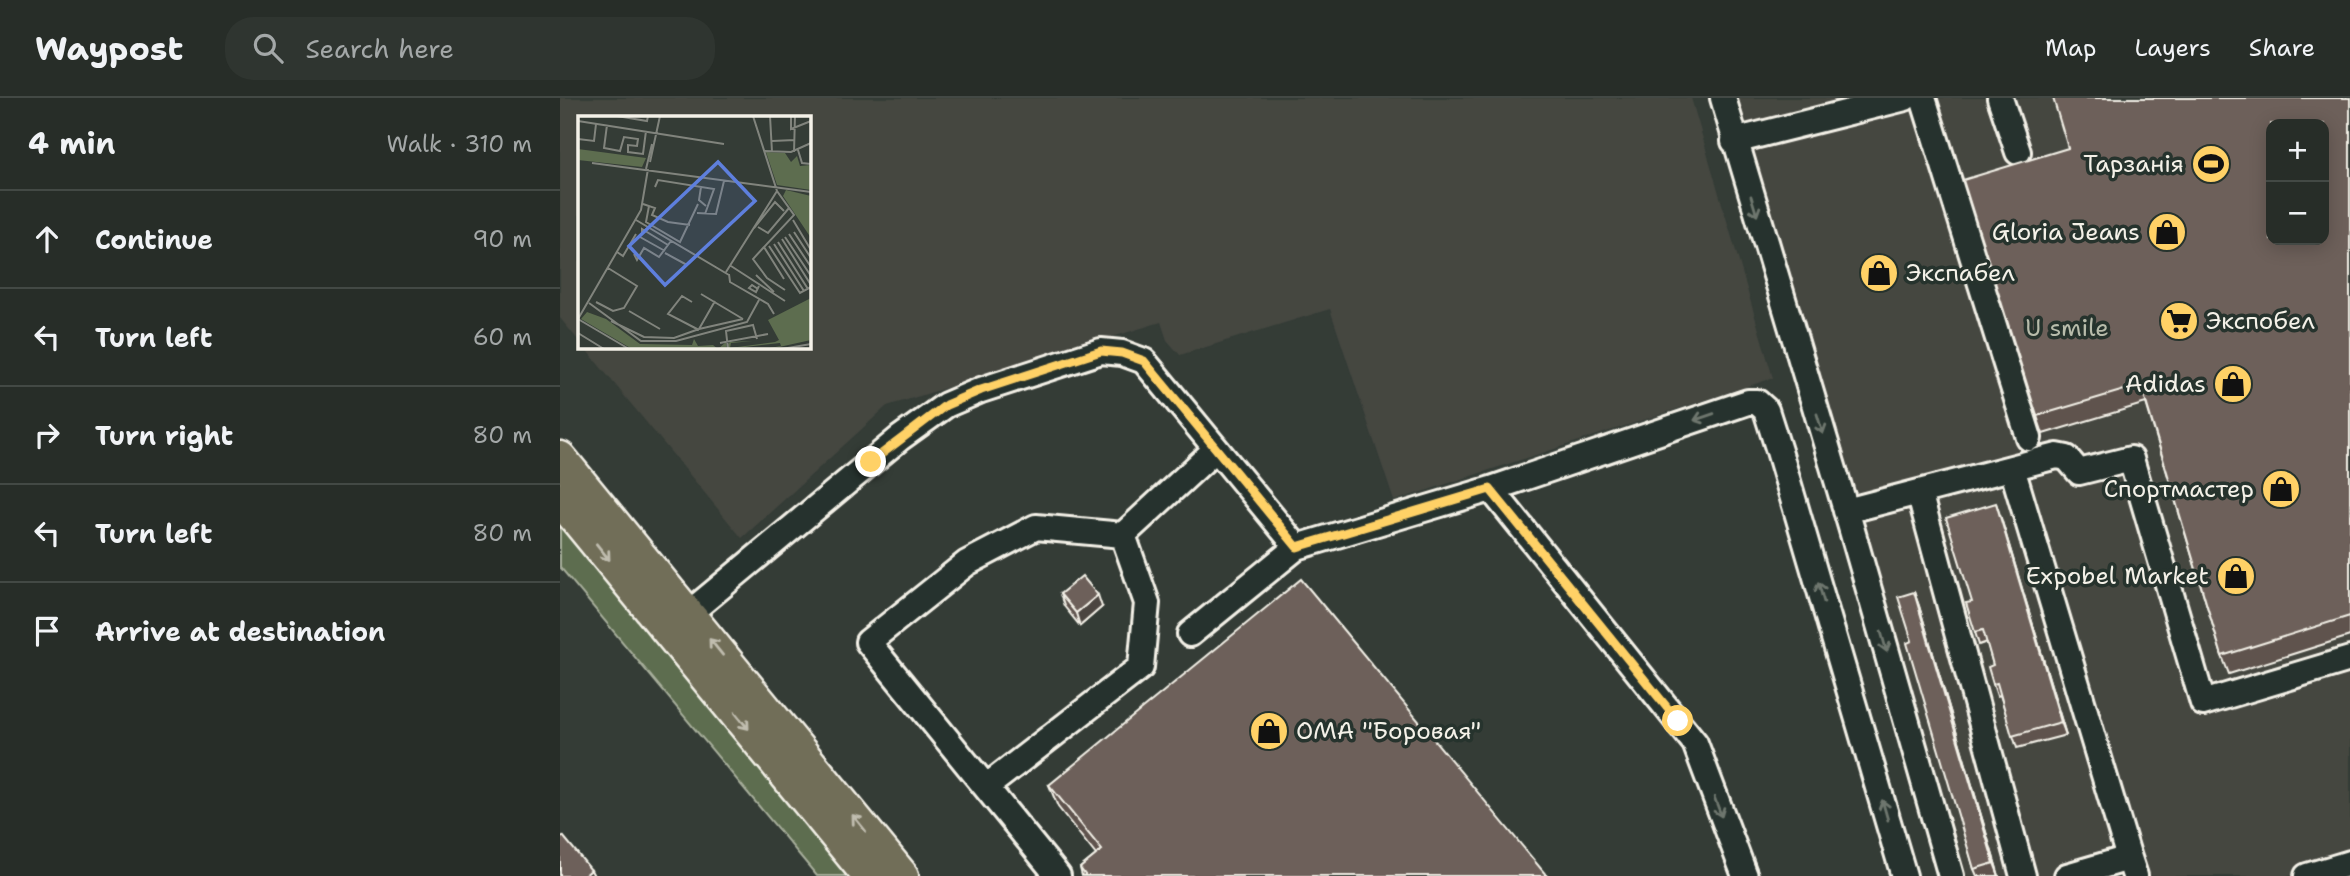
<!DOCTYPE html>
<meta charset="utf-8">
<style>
:root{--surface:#272d28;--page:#2f3530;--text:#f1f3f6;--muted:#a4a8a8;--line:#434945}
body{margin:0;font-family:"Shantell Sans",sans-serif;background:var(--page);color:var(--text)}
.controls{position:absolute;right:21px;top:21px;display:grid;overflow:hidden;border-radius:14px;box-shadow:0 4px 18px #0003}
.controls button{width:63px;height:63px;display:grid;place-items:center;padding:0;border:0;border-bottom:2px solid var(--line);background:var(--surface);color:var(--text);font:35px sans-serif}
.stop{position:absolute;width:21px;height:21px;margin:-16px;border:5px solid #ffd166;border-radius:50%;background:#fff}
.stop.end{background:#ffd166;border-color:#fff;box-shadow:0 2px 7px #0008}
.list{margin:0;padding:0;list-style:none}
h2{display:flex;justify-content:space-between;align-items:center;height:91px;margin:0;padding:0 28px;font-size:30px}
h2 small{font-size:23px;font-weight:400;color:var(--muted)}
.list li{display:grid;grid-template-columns:46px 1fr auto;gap:21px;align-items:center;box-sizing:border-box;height:98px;padding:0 28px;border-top:2px solid var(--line)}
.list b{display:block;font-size:26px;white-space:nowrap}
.list em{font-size:23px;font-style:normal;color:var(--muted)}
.icon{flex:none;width:38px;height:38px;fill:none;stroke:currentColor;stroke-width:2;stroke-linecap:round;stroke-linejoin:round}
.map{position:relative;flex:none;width:1790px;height:778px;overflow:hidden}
header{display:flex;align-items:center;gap:42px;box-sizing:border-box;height:98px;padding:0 35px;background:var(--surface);border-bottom:2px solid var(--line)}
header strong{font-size:33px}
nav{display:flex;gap:38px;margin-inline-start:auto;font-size:24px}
.search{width:490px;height:63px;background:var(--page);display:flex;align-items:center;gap:18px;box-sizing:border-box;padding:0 24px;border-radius:28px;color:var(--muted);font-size:26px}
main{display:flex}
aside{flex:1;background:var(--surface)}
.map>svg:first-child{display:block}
</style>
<header>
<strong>Waypost</strong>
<div class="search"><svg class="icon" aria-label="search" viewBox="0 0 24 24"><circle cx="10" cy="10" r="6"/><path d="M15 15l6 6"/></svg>Search here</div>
<nav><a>Map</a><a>Layers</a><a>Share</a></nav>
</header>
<main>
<aside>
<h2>4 min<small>Walk · 310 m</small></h2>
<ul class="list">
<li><svg class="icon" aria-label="ahead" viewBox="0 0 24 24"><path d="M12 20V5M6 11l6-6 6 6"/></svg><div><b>Continue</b></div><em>90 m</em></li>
<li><svg class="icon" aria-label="left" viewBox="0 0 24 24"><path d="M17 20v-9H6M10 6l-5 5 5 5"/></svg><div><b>Turn left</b></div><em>60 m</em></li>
<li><svg class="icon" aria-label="right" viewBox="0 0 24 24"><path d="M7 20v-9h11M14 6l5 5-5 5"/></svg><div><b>Turn right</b></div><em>80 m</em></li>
<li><svg class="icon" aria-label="left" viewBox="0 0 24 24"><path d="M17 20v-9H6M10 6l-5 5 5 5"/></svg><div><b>Turn left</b></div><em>80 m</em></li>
<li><svg class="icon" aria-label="arrive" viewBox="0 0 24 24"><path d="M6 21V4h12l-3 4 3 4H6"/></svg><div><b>Arrive at destination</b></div></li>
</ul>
</aside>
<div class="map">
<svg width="1790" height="778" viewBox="0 0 1790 778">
<rect width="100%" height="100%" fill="#343c36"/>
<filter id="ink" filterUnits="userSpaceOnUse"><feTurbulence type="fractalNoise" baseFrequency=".0143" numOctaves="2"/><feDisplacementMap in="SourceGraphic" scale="14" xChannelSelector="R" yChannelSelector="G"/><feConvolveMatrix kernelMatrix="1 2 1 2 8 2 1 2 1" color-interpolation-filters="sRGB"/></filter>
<g filter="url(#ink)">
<!-- built -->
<path fill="#454741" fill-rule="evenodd" d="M 0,0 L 1131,0 L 1213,280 L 834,403 L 770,211 L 620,257 L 607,242 L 601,224 L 327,308 L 182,440 L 24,249 L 248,248 L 248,19 L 19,19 L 19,243 L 0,220 Z
M 1164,0 L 1790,0 L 1790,778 L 1403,778 ZM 1711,26 L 1764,26 L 1764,142 L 1711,142 Z"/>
<!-- green -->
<path fill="#5d6d4f" stroke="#a8af9c" stroke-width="2" d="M 0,423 L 291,778 L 257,778 L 0,469 Z"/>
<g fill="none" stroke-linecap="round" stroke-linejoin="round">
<defs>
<path id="minor" d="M 1163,0 L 1291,429 L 1391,778
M 1363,0 L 1469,340
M 1440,0 L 1458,54
M 1174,43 L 1345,0
M 1452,370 L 1569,760
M 931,391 L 1135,645 L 1185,778
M 1359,394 L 1463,778
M 1286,413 L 1497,358 L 1507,360 L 1519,374 L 1571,361 L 1643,605 L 1790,561
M 116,526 L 340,340 L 386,307 L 421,292 L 541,253 L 562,255 L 584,263 L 737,449
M 630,536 L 737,449 L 931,391 L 1188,304 L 1197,304 L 1206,312 L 1219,353 L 1344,778
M 426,689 L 581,569 L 587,505 L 563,437
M 498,778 L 308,544 L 407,465 L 476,429 L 563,437 L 656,351
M 1507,778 L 1569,760 L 1575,778
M 1747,778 L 1790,765"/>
<path id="major" d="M 0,360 L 342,778
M 0,401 L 309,778"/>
</defs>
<!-- minor casing -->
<use href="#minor" stroke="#f4f1e8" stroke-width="30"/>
<!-- major casing -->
<use href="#major" stroke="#f4f1e8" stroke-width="37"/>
<!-- minor -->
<use href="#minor" stroke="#26332d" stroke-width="24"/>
<!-- major -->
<use href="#major" stroke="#716e59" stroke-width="32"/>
</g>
<!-- wall -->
<path fill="#5e534d" stroke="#f4f1e8" stroke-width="2" d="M 1790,0 L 1790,538 L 1669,576 L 1662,558 L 1586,305 L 1483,336 L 1477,318 L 1508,50 Z
M 1440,417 L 1506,637 L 1457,650 L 1440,597 L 1437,598 L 1433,586 L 1433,567 L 1427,544 L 1419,547 L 1415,534 Z
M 1354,494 L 1359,508 L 1439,778 L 1417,778 L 1414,771 L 1352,543 Z
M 500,496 L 542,509 L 520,528 L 504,508 Z
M 489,687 L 987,778 L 522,778 L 520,770 L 536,757 L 498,709 Z"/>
<!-- shaded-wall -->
<path fill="#4c443f" stroke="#f4f1e8" stroke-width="2" d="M 1436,405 L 1440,417 L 1506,637 L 1501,624 Z
M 1354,494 L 1359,508 L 1439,778 L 1434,765 Z
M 538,497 L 542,509 L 520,528 L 516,515 Z
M 31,772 L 34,778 L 24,778 Z"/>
<!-- building -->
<path fill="#6d615a" stroke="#f4f1e8" stroke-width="2" fill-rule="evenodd" d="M 1493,0 L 1790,0 L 1790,518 L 1662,558 L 1581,287 L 1477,318 L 1403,82 L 1508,50 ZM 1711,26 L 1764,26 L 1764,142 L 1711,142 Z
M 1436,405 L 1501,624 L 1452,638 L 1437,585 L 1433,586 L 1428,569 L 1433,567 L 1423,532 L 1415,534 L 1406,505 L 1412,504 L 1386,420 Z
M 522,478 L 538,497 L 516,515 L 500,496 Z
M 741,481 L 987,778 L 526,778 L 520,770 L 542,752 L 489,687 Z
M 1354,494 L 1434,765 L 1414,771 L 1347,545 L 1352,543 L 1338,499 Z
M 3,738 L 31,772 L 24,778 L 0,778 L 0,741 Z"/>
<!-- one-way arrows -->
<defs><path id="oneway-shaft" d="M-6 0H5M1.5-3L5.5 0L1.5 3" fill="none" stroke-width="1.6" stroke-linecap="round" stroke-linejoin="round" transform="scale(1.75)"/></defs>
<g stroke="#6e766e">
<use href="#oneway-shaft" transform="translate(1194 108) rotate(73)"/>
<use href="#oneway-shaft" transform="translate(1144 319) rotate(161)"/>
<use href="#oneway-shaft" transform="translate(1260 326) rotate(73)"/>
<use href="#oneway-shaft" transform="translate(1261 494) rotate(-106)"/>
<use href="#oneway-shaft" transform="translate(1324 544) rotate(74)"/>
<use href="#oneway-shaft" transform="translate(1158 709) rotate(69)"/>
<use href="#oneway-shaft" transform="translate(1325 712) rotate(-106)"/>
</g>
<g stroke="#c0bdaf">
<use href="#oneway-shaft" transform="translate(43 454) rotate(51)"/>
<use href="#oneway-shaft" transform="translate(156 549) rotate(-129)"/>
<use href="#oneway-shaft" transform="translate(182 623) rotate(51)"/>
<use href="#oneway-shaft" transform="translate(299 725) rotate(-129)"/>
</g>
</g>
<g fill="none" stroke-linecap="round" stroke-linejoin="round" filter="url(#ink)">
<!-- route -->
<path stroke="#ffd166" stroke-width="9" d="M 311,364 L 386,307 L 421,292 L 541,253 L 562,255 L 584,263 L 737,449 L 930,391 L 1118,623"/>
</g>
<!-- icons -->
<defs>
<symbol id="stadium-disc" viewBox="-11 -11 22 22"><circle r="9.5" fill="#ffd166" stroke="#26332d"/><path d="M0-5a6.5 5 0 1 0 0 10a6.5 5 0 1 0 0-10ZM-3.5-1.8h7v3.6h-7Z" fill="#111"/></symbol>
<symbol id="shop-disc" viewBox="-11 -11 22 22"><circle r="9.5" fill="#ffd166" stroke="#26332d"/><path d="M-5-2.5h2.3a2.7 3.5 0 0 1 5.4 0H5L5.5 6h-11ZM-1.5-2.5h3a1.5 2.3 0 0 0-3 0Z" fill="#111"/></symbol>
<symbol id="supermarket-disc" viewBox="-11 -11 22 22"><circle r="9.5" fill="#ffd166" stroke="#26332d"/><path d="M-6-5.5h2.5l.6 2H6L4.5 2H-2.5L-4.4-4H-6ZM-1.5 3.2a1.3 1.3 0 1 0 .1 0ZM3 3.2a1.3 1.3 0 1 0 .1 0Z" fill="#111"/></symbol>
</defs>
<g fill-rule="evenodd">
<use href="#stadium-disc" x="1629" y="44" width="44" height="44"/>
<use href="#shop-disc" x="1585" y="112" width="44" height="44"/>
<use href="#shop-disc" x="1297" y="153" width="44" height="44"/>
<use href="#supermarket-disc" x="1597" y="201" width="44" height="44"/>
<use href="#shop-disc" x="1651" y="264" width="44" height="44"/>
<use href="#shop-disc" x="1699" y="369" width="44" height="44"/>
<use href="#shop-disc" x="1654" y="456" width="44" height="44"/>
<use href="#shop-disc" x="687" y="611" width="44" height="44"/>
</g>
<g text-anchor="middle" stroke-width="7" stroke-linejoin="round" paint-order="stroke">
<!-- poi labels -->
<g font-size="24" fill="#f4f1e8" stroke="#26332d" text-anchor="end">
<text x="1624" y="74">Тарзанія</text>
<text x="1580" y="142">Gloria Jeans</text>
<text x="1346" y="183" text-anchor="start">Экспабел</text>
<text x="1646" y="231" text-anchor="start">Экспобел</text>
<text x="1646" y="294">Adidas</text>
<text x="1694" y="399">Спортмастер</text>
<text x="1649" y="486">Expobel Market</text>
<text x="736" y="641" text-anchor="start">ОМА "Боровая"</text>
</g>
<!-- park labels -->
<g font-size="24" fill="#b8bcab" stroke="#26332d">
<text x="1507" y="238">U smile</text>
</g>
</g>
<!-- overview -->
<g transform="translate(18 18)">
<rect width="233" height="233" fill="#343c36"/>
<path d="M 0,33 L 68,42 L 64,51 L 0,44 ZM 188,36 L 207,37 L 213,46 L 219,40 L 222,50 L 233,49 L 233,74 L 199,69 ZM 208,74 L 233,80 L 233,122 L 205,80 ZM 233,182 L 233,224 L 192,233 L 186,233 L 203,230 L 202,227 L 150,233 L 150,228 L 152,226 L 175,225 L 153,227 L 152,232 L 197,226 L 201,224 L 190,204 ZM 9,196 L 28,203 L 62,228 L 114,229 L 116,223 L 120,230 L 135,229 L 140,233 L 148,226 L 149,233 L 54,233 L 3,203 Z" fill="#5d6d4f"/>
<path fill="none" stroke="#81847d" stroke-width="2" d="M 39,0 L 69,5 L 70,0M 175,0 L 199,75 L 216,99 L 186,131 L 206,163M 192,0 L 194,36M 213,0 L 213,13 L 233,5M 0,5 L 146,28M 29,9 L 26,32 L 42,35 L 46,21 L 60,23 L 59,30 L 50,29 L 50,36 L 65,38 L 68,15M 0,23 L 16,25 L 18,8M 194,25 L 217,24M 220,34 L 224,47 L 233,48M 187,35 L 213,36 L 233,27M 216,36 L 217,0M 72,46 L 82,0M 14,47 L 233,76M 68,53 L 74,28M 77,71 L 80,64 L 136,73 L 127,98M 123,71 L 121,84 L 128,90M 65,88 L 77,92 L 74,99 L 90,106 L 112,109M 71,90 L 68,106 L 102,126 L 120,88M 119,97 L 138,98 L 146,65M 58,104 L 151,159M 215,104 L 233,134M 180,111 L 190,117 L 211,92M 176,112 L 197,86 L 206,95M 216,116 L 233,142M 64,118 L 64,113 L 90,129M 211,118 L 233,151M 62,121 L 87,135M 207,121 L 233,160M 204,123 L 233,169M 200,126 L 230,173M 196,128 L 226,175M 191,130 L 222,177 L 233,171M 186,131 L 175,143 L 189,162 L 207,174M 39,136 L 45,140 L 58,118M 87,137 L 109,149M 56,138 L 59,144 L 66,132 L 81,141 L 93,125M 153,150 L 207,185M 148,156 L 199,75M 151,158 L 152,166 L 190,188 L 196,198M 178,159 L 196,176M 180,173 L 174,169 L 171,172 L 178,176 L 181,170M 123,178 L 165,203M 137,185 L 121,213 L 165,203M 18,186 L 35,195 L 46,192 L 59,170 L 30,152M 114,186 L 104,180 L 90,198 L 121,214M 11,187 L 63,225 L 98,225 L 169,206 L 181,184M 51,195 L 82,213M 0,203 L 63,94 L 70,53M 0,203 L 51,233M 33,205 L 66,221 L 96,222 L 121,213M 0,217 L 26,233M 142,227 L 190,218M 150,233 L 148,215 L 175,209 L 179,223M 204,233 L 233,228"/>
<path fill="#5e7fdd" fill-opacity="0.15" stroke="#5e7fdd" stroke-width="3.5" d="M 140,46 L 177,85 L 87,169 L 51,130 Z"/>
<rect width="233" height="233" fill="none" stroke="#f4f1e8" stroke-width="3.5"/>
</g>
</svg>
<div class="controls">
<button>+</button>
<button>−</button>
</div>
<div class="stop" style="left:1118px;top:623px"></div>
<div class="stop end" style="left:311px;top:364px"></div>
</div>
</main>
